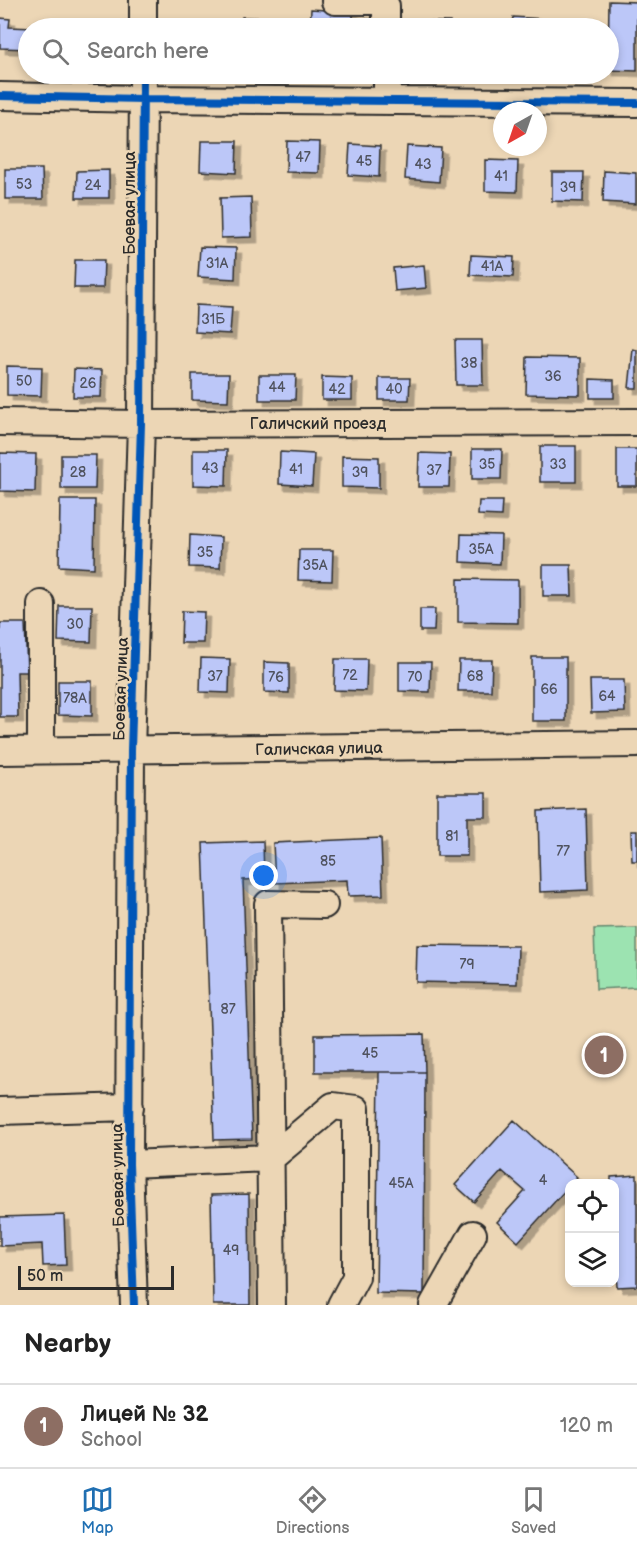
<!DOCTYPE html>
<meta charset="utf-8">
<style>
:root{--surface:#fff;--page:#f2f2f2;--text:#222;--muted:#767676;--line:#e0e0e0;--accent:#1f6fb2}
body{margin:0;font-family:"Balsamiq Sans",sans-serif;background:var(--page);color:var(--text)}
.controls{position:absolute;right:18px;bottom:18px;display:grid;overflow:hidden;border-radius:12px;box-shadow:0 3px 9px #0003}
.controls button{width:54px;height:54px;display:grid;place-items:center;padding:0;border:0;border-bottom:2px solid var(--line);background:var(--surface);color:var(--text);font:30px sans-serif}
.compass{position:absolute;left:493px;top:102px;width:54px;height:54px;border-radius:50%;background:var(--surface);box-shadow:0 3px 9px #0003;rotate:220deg}
.scale{position:absolute;left:18px;bottom:15px;width:156px;box-sizing:border-box;padding-left:6px;border:3px solid #2b2b2b;border-top:0;font-size:16px;line-height:21px;white-space:nowrap;color:#2b2b2b;-webkit-text-stroke:4px #ecd6b5;paint-order:stroke}
.you{position:absolute;left:264px;top:876px;width:21px;height:21px;margin:-15px;border:4px solid #fff;border-radius:50%;background:#1a73e8;box-shadow:0 0 0 9px #1a73e833}
.badge{display:grid;place-items:center;width:39px;height:39px;border-radius:50%;background:var(--accent);color:#fff;font-size:20px;font-weight:700}
.pin{position:absolute;translate:-50% -50%;border:3px solid #fff;box-shadow:0 2px 6px #0006}
.list{margin:0;padding:0;list-style:none}
h2{display:flex;justify-content:space-between;align-items:center;height:78px;margin:0;padding:0 24px;font-size:26px}
h2 small{font-size:20px;font-weight:400;color:var(--muted)}
.list li{display:grid;grid-template-columns:39px 1fr auto;gap:18px;align-items:center;box-sizing:border-box;height:84px;padding:0 24px;border-top:2px solid var(--line)}
.list b{display:block;font-size:22px;white-space:nowrap}
.list p{margin:0;font-size:20px;white-space:nowrap;color:var(--muted)}
.list em{font-size:20px;font-style:normal;color:var(--muted)}
.icon{flex:none;width:33px;height:33px;fill:none;stroke:currentColor;stroke-width:2;stroke-linecap:round;stroke-linejoin:round}
.map{position:relative;flex:none;width:637px;height:1305px;overflow:hidden}
.search{position:absolute;background:var(--surface);box-shadow:0 3px 9px #0003;left:18px;right:18px;top:18px;height:66px;display:flex;align-items:center;gap:15px;box-sizing:border-box;padding:0 21px;border-radius:33px;color:var(--muted);font-size:22px}
.sheet{height:162px;background:var(--surface)}
nav{display:flex;justify-content:space-around;align-items:center;box-sizing:border-box;height:84px;border-top:2px solid var(--line);background:var(--surface);font-size:16px;color:var(--muted)}
nav a{display:grid;justify-items:center;gap:3px}
nav .on{color:var(--accent)}
.map>svg:first-child{display:block}
</style>
<div class="map">
<svg width="637" height="1305" viewBox="0 0 637 1305">
<defs>
<filter id="shadow"><feDropShadow dx="5.5" dy="5.5" stdDeviation="0" flood-color="#0004"/></filter>
</defs>
<rect width="100%" height="100%" fill="#ecd6b5"/>
<filter id="ink" filterUnits="userSpaceOnUse"><feTurbulence type="fractalNoise" baseFrequency=".0167" numOctaves="2"/><feDisplacementMap in="SourceGraphic" scale="12" xChannelSelector="R" yChannelSelector="G"/><feConvolveMatrix kernelMatrix="1 2 1 2 8 2 1 2 1" color-interpolation-filters="sRGB"/></filter>
<g filter="url(#ink)">
<!-- green -->
<path fill="#9ce3b1" stroke="#64876e" stroke-width="1.5" d="M 637,928 L 637,987 L 596,989 L 594,929 Z"/>
<!-- building -->
<path fill="#bcc7f8" stroke="#2b2b2b" stroke-width="1.5" filter="url(#shadow)" d="M 609,1 L 637,2 L 637,71 L 608,70 Z
M 311,9 L 353,12 L 353,18 L 371,19 L 370,28 L 310,28 Z
M 242,17 L 275,18 L 274,28 L 241,28 Z
M 513,17 L 559,20 L 559,23 L 572,24 L 572,28 L 512,28 Z
M 0,18 L 10,19 L 9,27 L 34,28 L 28,28 L 28,49 L 0,48 Z
M 392,21 L 450,22 L 450,28 L 391,28 Z
M 201,141 L 237,141 L 236,173 L 200,171 Z
M 287,141 L 320,142 L 319,173 L 286,172 Z
M 350,144 L 380,146 L 379,177 L 348,175 Z
M 407,146 L 441,148 L 439,182 L 405,179 Z
M 485,160 L 518,161 L 517,192 L 485,191 Z
M 5,169 L 42,169 L 43,199 L 5,199 Z
M 109,170 L 109,198 L 76,198 L 77,171 Z
M 604,171 L 636,173 L 636,204 L 603,202 Z
M 552,172 L 584,172 L 583,202 L 552,201 Z
M 251,197 L 252,237 L 221,238 L 220,198 Z
M 200,247 L 236,248 L 235,279 L 198,277 Z
M 471,255 L 514,257 L 513,277 L 470,275 Z
M 75,260 L 104,260 L 103,288 L 74,288 Z
M 424,265 L 426,288 L 395,291 L 393,268 Z
M 196,305 L 232,307 L 230,334 L 195,332 Z
M 455,340 L 482,340 L 483,385 L 456,385 Z
M 633,349 L 637,350 L 637,388 L 629,388 Z
M 527,357 L 580,358 L 580,395 L 526,394 Z
M 7,366 L 42,367 L 41,396 L 7,395 Z
M 74,369 L 102,370 L 101,397 L 73,397 Z
M 192,374 L 229,374 L 228,401 L 192,400 Z
M 259,375 L 296,375 L 295,400 L 259,400 Z
M 322,377 L 352,378 L 352,400 L 322,400 Z
M 379,378 L 410,378 L 409,400 L 379,400 Z
M 590,379 L 614,380 L 614,398 L 590,398 Z
M 540,446 L 576,446 L 576,482 L 540,482 Z
M 472,449 L 502,449 L 501,479 L 472,479 Z
M 617,449 L 637,449 L 637,486 L 617,486 Z
M 193,450 L 227,450 L 226,486 L 193,485 Z
M 280,452 L 314,454 L 312,486 L 279,484 Z
M 0,453 L 36,454 L 35,492 L 0,491 Z
M 419,453 L 450,454 L 449,487 L 418,487 Z
M 61,455 L 96,455 L 95,489 L 61,489 Z
M 342,456 L 379,457 L 379,488 L 342,487 Z
M 60,500 L 95,500 L 94,568 L 59,566 Z
M 479,501 L 502,501 L 501,516 L 478,515 Z
M 461,534 L 501,535 L 500,564 L 460,562 Z
M 190,535 L 221,537 L 220,568 L 189,567 Z
M 299,550 L 333,550 L 332,581 L 298,580 Z
M 543,565 L 571,565 L 572,596 L 543,596 Z
M 458,579 L 518,580 L 518,623 L 458,622 Z
M 59,606 L 92,606 L 91,642 L 58,641 Z
M 420,609 L 435,609 L 434,631 L 420,631 Z
M 182,611 L 204,612 L 203,643 L 181,643 Z
M 0,623 L 25,623 L 27,672 L 17,672 L 18,717 L 0,717 Z
M 532,657 L 566,657 L 566,721 L 532,721 Z
M 201,658 L 230,659 L 229,693 L 200,692 Z
M 335,659 L 367,659 L 366,691 L 334,690 Z
M 459,660 L 492,660 L 491,691 L 458,691 Z
M 264,662 L 289,663 L 289,693 L 264,692 Z
M 399,662 L 431,662 L 430,692 L 399,691 Z
M 590,680 L 624,680 L 625,712 L 591,713 Z
M 58,681 L 92,681 L 92,716 L 58,715 Z
M 437,793 L 486,793 L 486,817 L 467,817 L 467,856 L 437,856 Z
M 586,809 L 588,890 L 540,892 L 538,811 Z
M 631,831 L 637,831 L 637,861 L 632,861 Z
M 381,838 L 383,895 L 348,896 L 347,880 L 275,883 L 273,843 Z
M 263,841 L 264,879 L 243,880 L 252,1139 L 214,1140 L 203,843 Z
M 417,945 L 518,946 L 517,984 L 416,982 Z
M 424,1034 L 425,1072 L 315,1072 L 315,1035 Z
M 379,1072 L 425,1072 L 424,1294 L 376,1293 Z
M 514,1120 L 577,1177 L 571,1184 L 570,1184 L 570,1185 L 518,1242 L 497,1222 L 525,1191 L 502,1171 L 474,1202 L 455,1185 Z
M 637,1175 L 637,1286 L 617,1287 L 614,1244 L 614,1184 L 611,1184 L 611,1177 Z
M 249,1194 L 250,1305 L 213,1305 L 211,1195 Z
M 64,1215 L 66,1265 L 43,1266 L 42,1244 L 0,1246 L 0,1217 Z"/>
<g fill="none" stroke-linecap="round" stroke-linejoin="round">
<defs>
<path id="minor" d="M 335,1 L 377,1 L 386,6 L 386,28
M 143,28 L 143,0
M 387,74 L 387,101
M 0,96 L 143,99 L 637,103
M 0,422 L 141,424 L 637,422
M 41,604 L 41,750
M 0,751 L 637,744
M 0,1111 L 130,1107
M 129,1164 L 271,1158 L 333,1106 L 356,1109 L 356,1277 L 341,1305
M 134,1305 L 129,1164 L 131,750 L 141,424 L 143,74
M 272,1305 L 268,904 L 324,905
M 433,1305 L 473,1234"/>
</defs>
<!-- minor casing -->
<use href="#minor" stroke="#2b2b2b" stroke-width="30"/>
<!-- minor -->
<use href="#minor" stroke="#ecd6b5" stroke-width="26"/>
<defs>
<path id="cycleway" d="M 0,96 L 143,99 L 637,103
M 134,1305 L 129,1164 L 131,750 L 141,424 L 143,74"/>
</defs>
<!-- cycleway casing -->
<use href="#cycleway" stroke="#ecd6b5" stroke-width="11"/>
<!-- cycleway -->
<use href="#cycleway" stroke="#0057b8" stroke-width="8"/>
</g>
</g>
<g text-anchor="middle" stroke-width="5" stroke-linejoin="round" paint-order="stroke">
<!-- number labels -->
<g font-size="14" fill="#4f525e">
<text x="303" y="162">47</text>
<text x="364" y="166">45</text>
<text x="423" y="169">43</text>
<text x="501" y="181">41</text>
<text x="24" y="189">53</text>
<text x="93" y="190">24</text>
<text x="568" y="192">39</text>
<text x="217" y="268">31А</text>
<text x="492" y="271">41А</text>
<text x="213" y="324">31Б</text>
<text x="469" y="368">38</text>
<text x="553" y="381">36</text>
<text x="24" y="386">50</text>
<text x="88" y="388">26</text>
<text x="277" y="392">44</text>
<text x="337" y="394">42</text>
<text x="394" y="394">40</text>
<text x="487" y="469">35</text>
<text x="558" y="469">33</text>
<text x="210" y="473">43</text>
<text x="296" y="474">41</text>
<text x="434" y="475">37</text>
<text x="78" y="477">28</text>
<text x="360" y="477">39</text>
<text x="481" y="554">35А</text>
<text x="205" y="557">35</text>
<text x="315" y="570">35А</text>
<text x="75" y="629">30</text>
<text x="350" y="680">72</text>
<text x="215" y="681">37</text>
<text x="475" y="681">68</text>
<text x="276" y="682">76</text>
<text x="415" y="682">70</text>
<text x="549" y="694">66</text>
<text x="607" y="701">64</text>
<text x="75" y="703">78А</text>
<text x="452" y="841">81</text>
<text x="563" y="856">77</text>
<text x="328" y="866">85</text>
<text x="467" y="969">79</text>
<text x="228" y="1014">87</text>
<text x="370" y="1058">45</text>
<text x="543" y="1185">4</text>
<text x="401" y="1188">45А</text>
<text x="231" y="1255">49</text>
</g>
<!-- street labels -->
<g font-size="16" fill="#2b2b2b" stroke="#ecd6b5">
<text transform="translate(129 203) rotate(-90)" y="6">Боевая улица</text>
<text x="318" y="429">Галичский проезд</text>
<text transform="translate(120 689) rotate(-88)" y="6">Боевая улица</text>
<text transform="translate(319 748) rotate(-1)" y="6">Галичская улица</text>
<text transform="translate(117 1175) rotate(-91)" y="6">Боевая улица</text>
</g>
</g>
</svg>
<div class="controls">
<button><svg class="icon" aria-label="locate" viewBox="0 0 24 24"><circle cx="12" cy="12" r="6"/><path d="M12 2v4M12 18v4M2 12h4M18 12h4"/></svg></button>
<button><svg class="icon" aria-label="layers" viewBox="0 0 24 24"><path d="M12 4l9 5-9 5-9-5zM3 14l9 5 9-5"/></svg></button>
</div>
<svg class="compass" viewBox="-18 -18 36 36"><path d="M0-13l5 13h-10z" fill="#e53935"/><path d="M0 13l5-13h-10z" fill="#767676"/></svg>
<div class="scale">50 m</div>
<div class="you"></div>
<div class="pin badge" style="left:604px;top:1055px;background:#8d6e63">1</div>
<div class="search"><svg class="icon" aria-label="search" viewBox="0 0 24 24"><circle cx="10" cy="10" r="6"/><path d="M15 15l6 6"/></svg>Search here</div>
</div>
<section class="sheet">
<h2>Nearby<small></small></h2>
<ul class="list">
<li><span class="badge" style="background:#8d6e63">1</span><div><b>Лицей № 32</b><p>School</p></div><em>120 m</em></li>
</ul>
</section>
<nav>
<a class="on"><svg class="icon" aria-label="map" viewBox="0 0 24 24"><path d="M3 6l6-2 6 2 6-2v14l-6 2-6-2-6 2zM9 4v14M15 6v14"/></svg>Map</a>
<a><svg class="icon" aria-label="directions" viewBox="0 0 24 24"><path d="M12 3l9 9-9 9-9-9zM9 14v-3h6M13 9l2 2-2 2"/></svg>Directions</a>
<a><svg class="icon" aria-label="saved" viewBox="0 0 24 24"><path d="M7 4h10v16l-5-4-5 4z"/></svg>Saved</a>
</nav>
